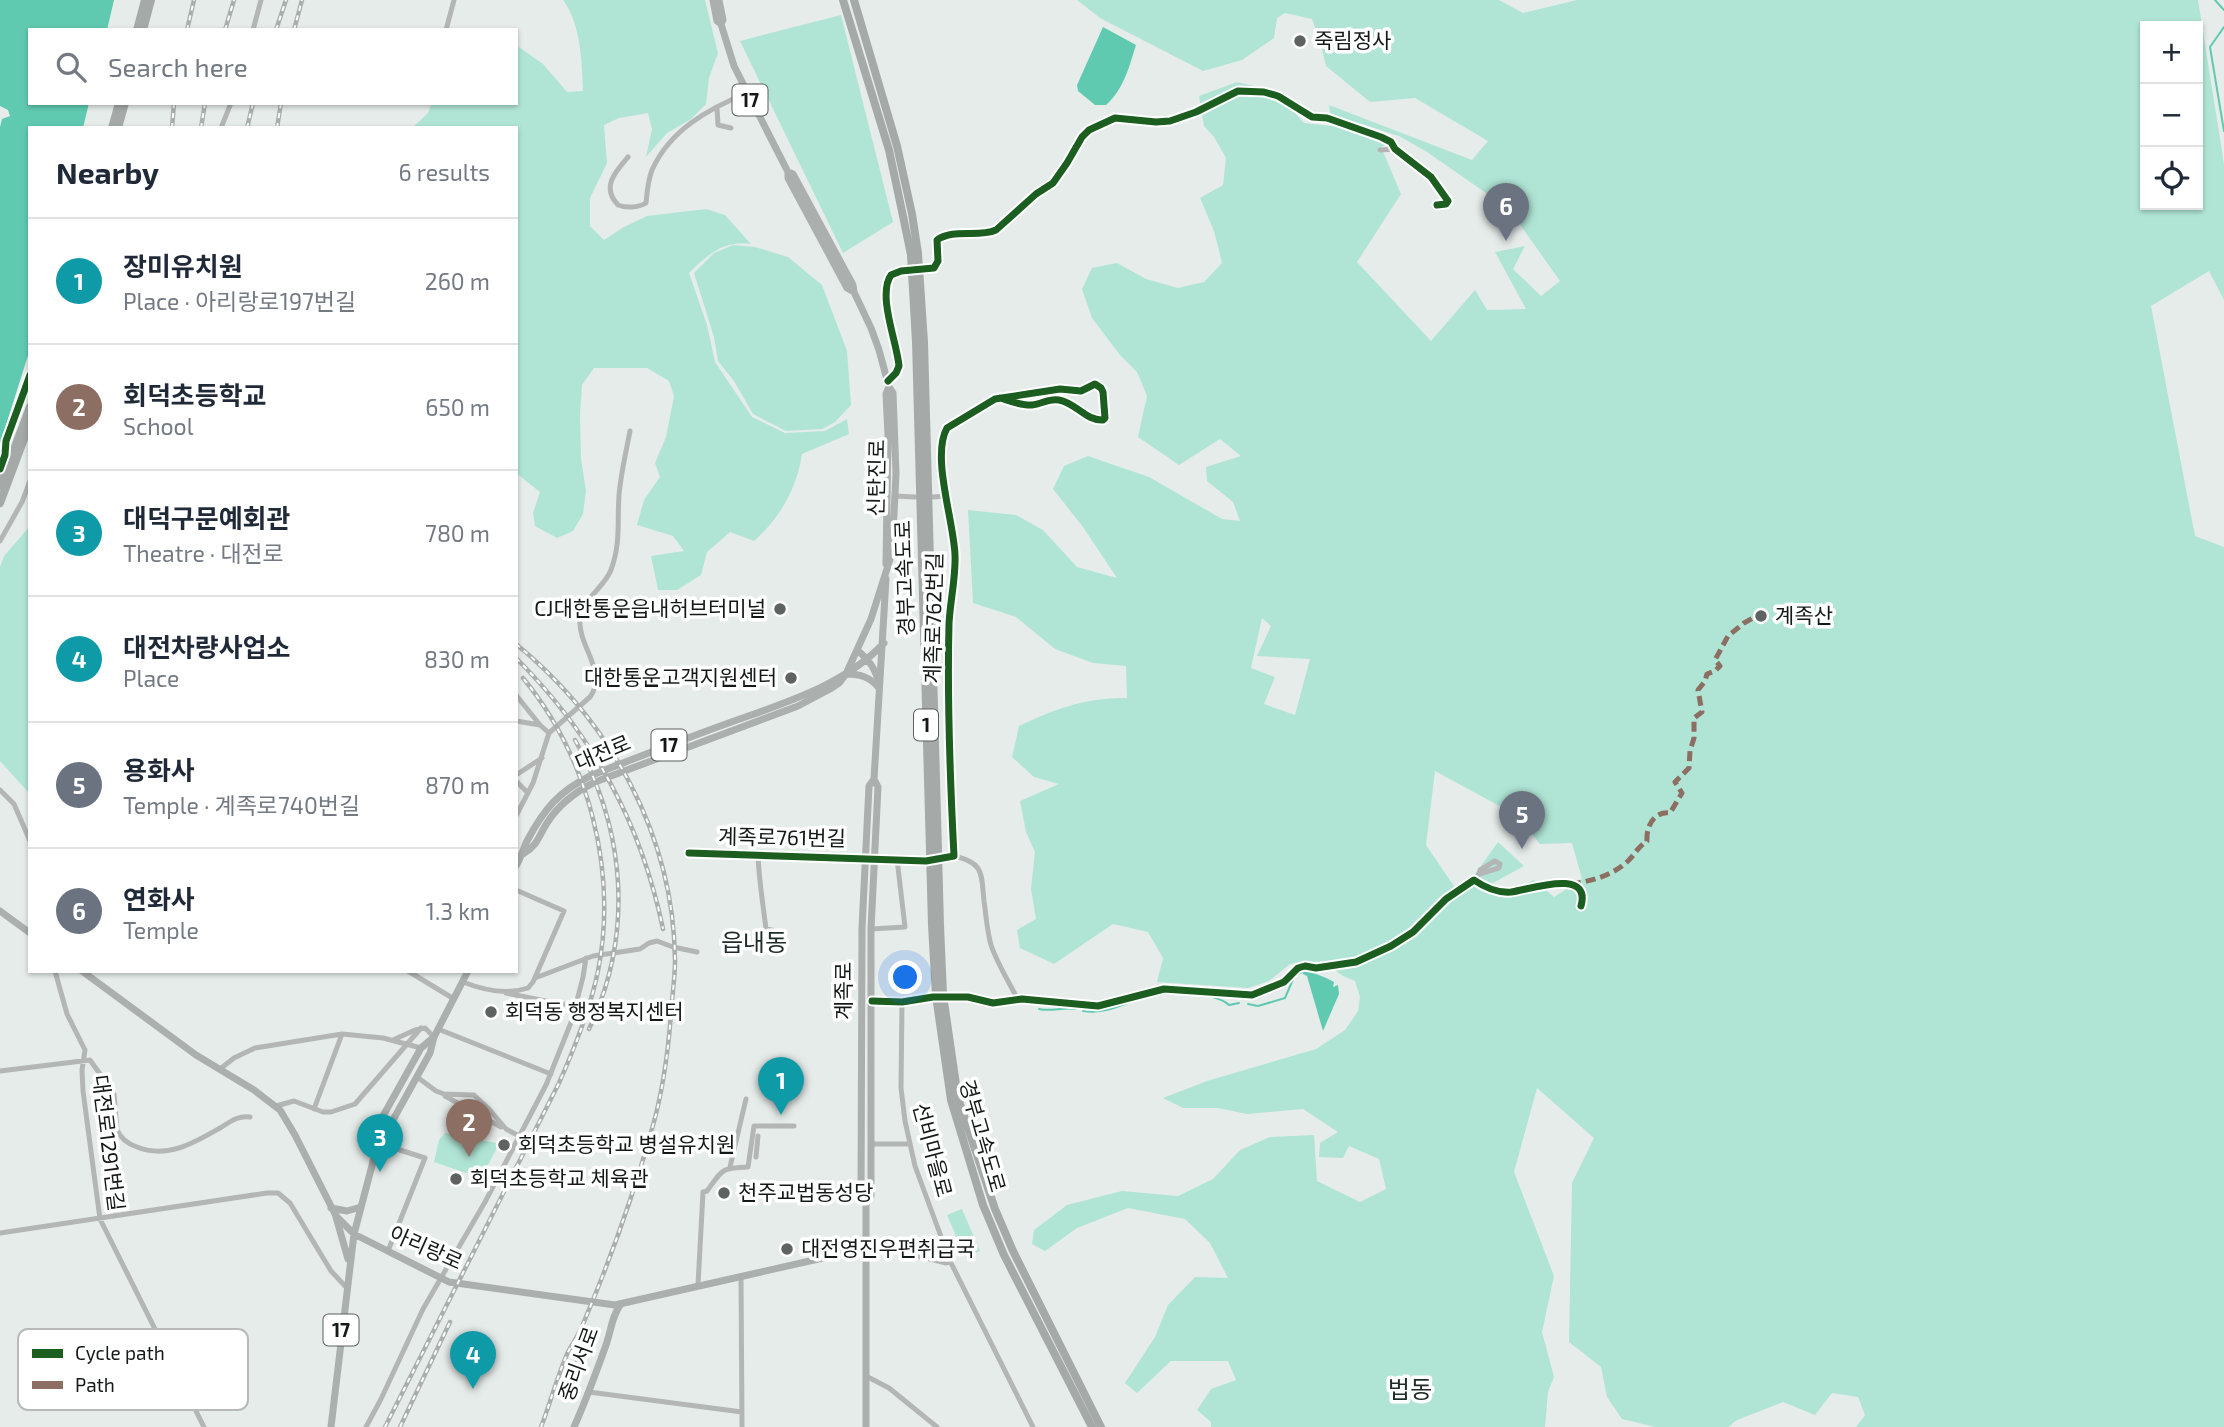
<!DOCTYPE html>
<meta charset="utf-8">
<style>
:root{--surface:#fff;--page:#f2f2f3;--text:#1f2937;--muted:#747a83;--line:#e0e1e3;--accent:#1a73e8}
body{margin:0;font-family:"Exo 2","Noto Sans KR",sans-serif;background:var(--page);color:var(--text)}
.controls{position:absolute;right:21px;top:21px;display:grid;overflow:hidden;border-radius:0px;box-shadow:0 2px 5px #0004}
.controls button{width:63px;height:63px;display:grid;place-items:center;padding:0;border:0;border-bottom:2px solid var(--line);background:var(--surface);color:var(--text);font:35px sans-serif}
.you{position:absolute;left:906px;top:978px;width:24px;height:24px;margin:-18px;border:5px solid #fff;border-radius:50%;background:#1a73e8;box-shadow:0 0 0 10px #1a73e833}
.badge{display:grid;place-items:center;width:46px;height:46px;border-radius:50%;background:var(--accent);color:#fff;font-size:23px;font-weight:700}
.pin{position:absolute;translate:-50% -58px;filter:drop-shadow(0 2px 4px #0008)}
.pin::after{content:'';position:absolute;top:37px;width:24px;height:21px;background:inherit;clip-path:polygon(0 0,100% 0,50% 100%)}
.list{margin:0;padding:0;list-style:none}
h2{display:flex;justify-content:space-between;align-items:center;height:91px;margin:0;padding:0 28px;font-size:30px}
h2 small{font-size:23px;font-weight:400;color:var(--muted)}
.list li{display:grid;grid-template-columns:46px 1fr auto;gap:21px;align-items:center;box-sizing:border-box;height:126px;padding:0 28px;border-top:2px solid var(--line)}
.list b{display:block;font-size:26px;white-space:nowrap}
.list p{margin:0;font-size:23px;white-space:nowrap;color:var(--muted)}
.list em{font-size:23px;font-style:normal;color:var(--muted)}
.icon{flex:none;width:38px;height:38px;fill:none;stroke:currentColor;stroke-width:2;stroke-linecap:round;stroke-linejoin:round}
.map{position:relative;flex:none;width:2224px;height:1427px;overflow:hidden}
.search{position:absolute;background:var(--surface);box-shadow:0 2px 5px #0004;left:28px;top:28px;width:490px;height:77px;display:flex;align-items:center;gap:18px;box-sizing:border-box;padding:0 24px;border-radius:0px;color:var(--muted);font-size:26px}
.panel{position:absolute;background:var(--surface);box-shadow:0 2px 5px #0004;left:28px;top:126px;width:490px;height:847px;border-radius:0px}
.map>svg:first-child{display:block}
</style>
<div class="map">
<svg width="2224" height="1427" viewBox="0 0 2224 1427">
<rect width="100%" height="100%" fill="#e6ecea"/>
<!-- green -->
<path fill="#b0e5d5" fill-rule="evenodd" d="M 563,0 L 705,0 L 718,53 L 709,78 L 706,104 L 691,119 L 667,133 L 646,157 L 652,129 L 648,113 L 619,118 L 604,125 L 607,163 L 590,198 L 590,226 L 604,240 L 622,228 L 647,216 L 706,209 L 725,215 L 751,244 C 724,240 707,255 689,273 L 707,325 L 715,362 L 752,417 L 785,433 L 825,431 L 847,419 L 849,434 L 802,454 C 797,488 780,518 754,541 L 730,532 L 707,552 L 701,575 L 677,590 L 658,590 L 651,556 L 684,551 L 673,536 L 637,525 L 644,500 L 660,477 L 655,463 L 666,437 L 674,396 L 669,381 L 647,368 L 594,368 L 582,385 L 580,415 L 581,459 L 586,491 L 583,514 L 573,531 L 557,538 L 535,526 L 533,513 L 540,492 L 516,473 L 516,128 L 412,128 L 428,113 L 432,103 L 516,103 L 516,45 L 543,64 L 567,92 L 583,91 C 582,62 581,24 563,0 Z
M 1077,0 L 1499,0 L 1523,13 L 1577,0 L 2198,0 L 2224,164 L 2224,300 L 2209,271 L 2151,306 L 2195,536 L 2224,547 L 2224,1427 L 1856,1427 L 1865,1415 L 1858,1397 L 1832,1393 L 1815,1415 L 1783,1402 L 1737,1420 L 1728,1427 L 1655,1427 L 1622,1419 L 1607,1397 L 1601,1367 L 1569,1342 L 1572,1183 L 1594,1138 L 1537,1088 L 1514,1172 L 1554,1276 L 1542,1332 L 1554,1377 L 1548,1392 L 1545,1427 L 1211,1427 L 1211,1422 L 1197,1410 L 1211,1389 L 1236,1380 L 1228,1361 L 1171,1361 L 1137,1393 L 1125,1383 L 1155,1337 L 1168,1305 L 1195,1277 L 1228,1278 L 1210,1243 L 1185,1219 L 1128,1208 L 1077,1228 L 1045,1251 L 1032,1244 L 1034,1230 L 1067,1205 L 1122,1191 L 1178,1196 L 1213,1179 L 1240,1150 L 1270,1137 L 1314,1135 L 1317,1181 L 1360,1202 L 1386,1189 L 1379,1159 L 1349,1146 L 1343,1158 L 1319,1157 L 1320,1143 L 1338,1132 L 1303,1109 L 1247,1114 L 1218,1108 L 1183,1108 L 1163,1098 L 1207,1081 L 1316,1049 L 1345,1030 L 1358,1011 L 1360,997 L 1355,981 L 1343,976 L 1322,961 L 1290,964 L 1269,981 L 1248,988 L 1157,982 L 1163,958 L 1148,932 L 1113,924 L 1054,964 L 1020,948 L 1017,930 L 1036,919 L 1031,889 L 1035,852 L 1026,832 L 1020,801 L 1059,784 L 1034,777 L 1012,757 L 1019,726 C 1057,708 1085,698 1127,698 L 1126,666 L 1093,663 L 1055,649 L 1016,617 L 973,603 L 968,510 L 1016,515 L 1043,530 L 1077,567 L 1117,578 L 1083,527 L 1053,489 L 1064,466 L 1088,456 L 1149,477 L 1222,519 L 1240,521 L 1233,502 L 1207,481 L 1206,467 L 1241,456 L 1220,439 L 1179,465 L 1138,437 L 1147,396 L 1137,372 L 1120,355 L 1092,318 L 1082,289 L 1092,268 L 1117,263 L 1146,279 L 1178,288 L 1204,282 L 1222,263 L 1214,231 L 1200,198 L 1223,185 L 1226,158 L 1214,137 L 1204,126 L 1199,96 L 1237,82 L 1275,91 L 1304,123 L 1331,126 L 1333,120 L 1361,127 L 1394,142 L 1381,147 L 1401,194 L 1357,262 L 1431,341 L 1475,290 L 1487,310 L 1526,309 L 1495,252 L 1525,246 L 1513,269 L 1541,296 L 1560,281 L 1509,209 L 1427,152 L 1399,136 L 1330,114 L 1329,105 L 1472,160 L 1488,141 L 1415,98 L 1370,102 L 1326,66 L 1321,45 L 1312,19 L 1285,13 L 1277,18 L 1274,38 L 1242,60 L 1203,71 L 1100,18 ZM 2145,26 L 2198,26 L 2198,205 L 2145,205 ZM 1262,618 L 1271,626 L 1257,656 L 1310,659 L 1295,715 L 1264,704 L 1275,677 L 1251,668 ZM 1435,771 L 1516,815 L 1540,844 L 1572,843 L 1582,879 L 1554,897 L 1534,880 L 1498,895 L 1480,890 L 1524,866 L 1498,842 L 1460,895 L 1426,845 Z
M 841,15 L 893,222 L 843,253 L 740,41 Z
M 733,245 L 755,247 L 788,257 L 822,285 L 847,351 L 851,405 L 835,422 L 822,429 L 786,431 L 753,414 L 734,381 L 718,361 L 714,337 L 694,273 L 714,253 Z
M 30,526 L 30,794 L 0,761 L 0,567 L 4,556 Z
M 445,1133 L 497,1143 L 498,1146 L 481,1178 L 434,1162 L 439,1140 Z
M 962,1209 L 980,1251 L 965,1257 L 947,1215 Z"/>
<!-- water -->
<path fill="#60cab1" d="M 0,0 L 114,0 L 107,30 L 30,30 L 30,103 L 89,103 L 83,128 L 30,128 L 30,349 L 0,444 L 0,127 L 2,119 L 10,116 L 8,110 L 0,106 Z
M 1103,27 L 1136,45 C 1129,67 1124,89 1106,105 L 1095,105 L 1078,91 L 1077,85 Z
M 1302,970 C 1311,971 1327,978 1334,982 L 1333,987 L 1338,985 L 1339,994 L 1323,1031 L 1307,976 L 1303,974 Z"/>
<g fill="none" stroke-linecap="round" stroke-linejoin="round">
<!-- stream -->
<path stroke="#60cab1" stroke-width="2" d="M 2215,0 L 2224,10
M 2224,27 L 2210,47 L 2224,131
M 1248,1004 L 1258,1006 L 1285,998 L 1294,977 L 1302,972
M 1039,1009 C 1052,1012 1062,1007 1075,1009
M 1083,1011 C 1109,1015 1128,1000 1153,995 C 1172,992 1215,992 1229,1005 L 1239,1003"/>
<!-- minor -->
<path stroke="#b4b6b5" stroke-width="5" d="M 253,30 L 261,0
M 446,30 L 454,0
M 717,108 L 718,125 L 731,128
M 221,128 L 231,103
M 1380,150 L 1395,149
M 628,157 C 615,172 601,187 618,205 C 626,208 638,208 646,203 C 647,192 648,180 652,170 C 670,130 708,109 747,93
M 932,268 L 937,265 L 936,246 L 940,237 C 958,230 979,238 996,230 L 1036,194 L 1053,183 L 1067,163 L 1082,137 L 1089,130 L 1115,118 L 1156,122 L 1170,121 L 1196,112 L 1238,91 L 1264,92 L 1278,96 L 1312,117 L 1327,118 L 1381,137 L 1391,142 L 1395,149 L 1431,177 L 1448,201 L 1446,204 L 1437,205
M 888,381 L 898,370 L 899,362 C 895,341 879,293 891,275 L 901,271
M 895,496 L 915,497
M 933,497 L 947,496
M 0,541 L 22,502 L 30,481
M 516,695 L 540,725 L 549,733
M 516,721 L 540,725
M 516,775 L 542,758
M 516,781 L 528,793
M 0,790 L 14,804 L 30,841
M 516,816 L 533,783 L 549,733 L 590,697 C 608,672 578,646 580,620 C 581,600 604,588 611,570 C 621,543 617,522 619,495 C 621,473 626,452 630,431
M 689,853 L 926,861
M 758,855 C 759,881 763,904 766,929 L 772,930
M 954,856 C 985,863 981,874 984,901 C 986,915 987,931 991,945 C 997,963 1009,982 1018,1000
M 939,860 L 954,856 C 950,779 947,701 949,624 C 950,601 956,578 955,555 C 954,522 931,456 947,428 L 995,399 L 1060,389 L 1081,391 L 1095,384 L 1101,388 L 1103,392 L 1105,418 L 1103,420 C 1086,421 1076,403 1059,400 C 1049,398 1042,404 1032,405 C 1022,406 1010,401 1000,398
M 1474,880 L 1479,874 L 1499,868 L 1500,864 L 1495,861 L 1480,870 L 1479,874
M 871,929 L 905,927 L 897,859
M 55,971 L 67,1014 L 85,1050 L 82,1070 L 83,1091 L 100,1219 L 204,1427
M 408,971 L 454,999
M 535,978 L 593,956 L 640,949 L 649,943 L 657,941 L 673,947 L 697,952
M 463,982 C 483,990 507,995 528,988 L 533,982 L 564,911 L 516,890
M 506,993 L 560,1004 L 576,1005
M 946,997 L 968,997 L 993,1003 L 1022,999 L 1098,1006 L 1164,989 L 1252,995 L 1284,982 L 1298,968 L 1305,966 L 1316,968 L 1356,962 L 1391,946 L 1413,932 L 1446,899 L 1474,880 C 1484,887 1498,893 1511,892 C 1528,890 1592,867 1581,906
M 872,1001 L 902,1002 L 933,997
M 902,1002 L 901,1088 L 905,1121 L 915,1166 L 950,1261 L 1033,1427
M 438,1029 L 551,1074
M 393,1040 L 415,1030 L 425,1028 L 434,1037
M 220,1069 L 234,1058 L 255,1048 L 342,1034 L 383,1038 L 421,1048
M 0,1071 L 90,1060 L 114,1094 L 117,1130 C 121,1139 128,1144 137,1147 C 167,1159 194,1143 220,1128 C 230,1122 238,1115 250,1117
M 417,1077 L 436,1091 L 444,1094 L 474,1095 L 489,1109 L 506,1129 L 521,1137
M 445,1096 L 501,1127
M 276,1106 L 294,1101 L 323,1112 L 331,1112 L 355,1104 L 421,1028
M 314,1109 L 342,1034
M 378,1143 L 425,1158 L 388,1251
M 871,1144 L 910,1144
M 756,1157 L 758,1136
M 730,1167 L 746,1099
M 0,1233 L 267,1193 L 278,1193 L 290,1203 L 331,1271 L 346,1287
M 867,1248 L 878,1246 L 946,1263 L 950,1261
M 741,1276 L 742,1427
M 698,1285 L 703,1192 L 707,1191 C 723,1169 721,1168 748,1167 L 754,1126 L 794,1126
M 866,1376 L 889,1388 L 937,1427
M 589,1392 L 742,1412
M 366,1427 L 381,1399 L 423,1309 L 485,1202 L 546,1085 L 572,1020 L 583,977 L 586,958"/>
<!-- major -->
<path stroke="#abafae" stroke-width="7" d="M 713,0 L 717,21 L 721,24
M 788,172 L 788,178 L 847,288 L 854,292
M 886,564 L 888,435 L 886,394 L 889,387
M 857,650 C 869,660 875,668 879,683
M 847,674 C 860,674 870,677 879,688
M 523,854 C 538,845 538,837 547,823 C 559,804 575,792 595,782 L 798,706 L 830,689 L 839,683 L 846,674 L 871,619 L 892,553 L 896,474 L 893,393 L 889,387 L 879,350 L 871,328 L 854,292 L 853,285 L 793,174 L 788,172 L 734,66 L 721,24 L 723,20 L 719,0
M 516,866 C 521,858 523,849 527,841 C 544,809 559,791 592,775 C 636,758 679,741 723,725 C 778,705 843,687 884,643
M 0,911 L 30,933
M 82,971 L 196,1055 L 254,1090 L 280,1110 L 295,1135 L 336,1216 L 354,1234 L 449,1282 L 615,1305 L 867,1248
M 380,1135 L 388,1129 L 430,1053 L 434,1037 L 468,971
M 866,1204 L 861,1195 L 862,928 L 869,786 L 874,779
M 331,1208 L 347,1211 L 361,1207
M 336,1217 L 348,1259
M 331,1427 L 354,1234 L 380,1135 L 378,1125 L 421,1048 L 434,1037
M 574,1427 C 586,1400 596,1373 606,1345 C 611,1331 612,1315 621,1304
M 866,1427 L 866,1204 L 871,1196 L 871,929 L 878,787 L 874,779 L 886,579"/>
<!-- highway -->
<path stroke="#a5aaa9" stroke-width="8" d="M 843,0 L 889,150 L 903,216 L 911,255 L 916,342 L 932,925 L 936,996 L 951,1100 L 983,1205 L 1004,1255 L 1092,1427
M 854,0 L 897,146 L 912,214 L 918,253 L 924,342 L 940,925 L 943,995 L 958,1098 L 995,1209 L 1013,1251 L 1101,1427
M 137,30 L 145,0
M 143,30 L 151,0
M 112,128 L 119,103
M 118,128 L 125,103
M 0,486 L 30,407
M 0,503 L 30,423"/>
<defs>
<path id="rail" d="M 187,30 L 194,0
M 225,30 L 234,0
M 276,30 L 286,0
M 294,30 L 302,0
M 172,128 L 174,103
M 201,128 L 205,103
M 247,128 L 253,103
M 277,128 L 281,103
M 516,644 C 611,722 674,836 675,961 C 675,978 672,996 671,1014 C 668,1053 663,1091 652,1129 C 634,1193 609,1263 583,1324 C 579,1334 573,1343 568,1352 C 558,1374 550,1404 541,1427
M 516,658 C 593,735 641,823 663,929
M 575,740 C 626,830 634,935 589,1029
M 564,1395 L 590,1330
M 385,1427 L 559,1083 C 575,1047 590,1010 598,971 C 618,870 588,757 523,678
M 400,1427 L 450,1322"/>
</defs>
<!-- rail casing -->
<use href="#rail" stroke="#aaafae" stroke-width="4.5"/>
<!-- rail -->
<use href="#rail" stroke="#fff" stroke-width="2" stroke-dasharray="5" stroke-linecap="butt"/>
<!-- minor-bridge -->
<path stroke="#b4b6b5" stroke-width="5" d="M 901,271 L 932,268"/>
<!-- quiet -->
<path stroke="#8d6e63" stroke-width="5" stroke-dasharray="10 5" stroke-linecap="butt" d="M 1571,884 C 1591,881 1612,876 1628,861 C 1635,854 1638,847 1647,841 C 1646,826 1654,811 1670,813 L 1682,793 L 1675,782 L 1689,768 L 1690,751 L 1694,738 L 1694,718 L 1702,712 L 1698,690 L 1705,681 L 1707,674 L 1715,671 L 1720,666 L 1715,660 L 1728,636 L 1744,623 L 1762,613"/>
<defs>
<path id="cycleway" d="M 888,381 L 896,373 L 899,366 C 897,342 877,295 891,275 L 901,271 L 934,268 L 938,261 L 937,240 C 954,228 978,238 996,230 L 1036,194 L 1053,183 L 1067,163 L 1082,137 L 1089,130 L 1115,118 L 1156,122 L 1170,121 L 1196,112 L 1238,91 L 1264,92 L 1278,96 L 1312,117 L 1327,118 L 1381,137 L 1391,142 L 1395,149 L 1431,177 L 1448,201 L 1446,204 L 1437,205
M 0,469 L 5,455 L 6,441 L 30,375
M 689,853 L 926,861 L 954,856 C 950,779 947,701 949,624 C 950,601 956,578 955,555 C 954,522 931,456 947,428 L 995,399 L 1060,389 L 1081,391 L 1095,384 L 1101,388 L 1103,392 L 1105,418 L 1103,420 C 1086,421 1076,403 1059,400 C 1049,398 1042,404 1032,405 C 1022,406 1010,401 1000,398
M 872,1001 L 902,1002 L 933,997 L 968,997 L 993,1003 L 1022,999 L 1098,1006 L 1164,989 L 1252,995 L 1284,982 L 1298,968 L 1305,966 L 1316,968 L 1356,962 L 1391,946 L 1413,932 L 1446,899 L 1474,880 C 1484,887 1498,893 1511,892 C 1528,890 1592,867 1581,906"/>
</defs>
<!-- cycleway casing -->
<use href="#cycleway" stroke="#fff" stroke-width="11"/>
<!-- cycleway -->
<use href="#cycleway" stroke="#1b5e20" stroke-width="7"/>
</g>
<!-- markers -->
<g fill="#5e6361" stroke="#fff" stroke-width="2.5">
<circle cx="1300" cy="41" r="7"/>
<circle cx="780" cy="609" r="7"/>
<circle cx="1761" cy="616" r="7"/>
<circle cx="791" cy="678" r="7"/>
<circle cx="491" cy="1012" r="7"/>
<circle cx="504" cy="1145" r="7"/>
<circle cx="456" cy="1179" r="7"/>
<circle cx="724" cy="1193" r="7"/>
<circle cx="787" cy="1249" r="7"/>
</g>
<g text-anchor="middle" stroke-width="7" stroke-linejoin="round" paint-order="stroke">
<!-- shield labels -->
<g fill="#fff" stroke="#5a5e5d" stroke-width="2">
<rect x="732.5" y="84.5" width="35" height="31" rx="5"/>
<rect x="914" y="709.5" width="24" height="31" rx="5"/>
<rect x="651.5" y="729.5" width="35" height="31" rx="5"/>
<rect x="323.5" y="1314.5" width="35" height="31" rx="5"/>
</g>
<g font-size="19" font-weight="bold" fill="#141917">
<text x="750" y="107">17</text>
<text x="926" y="732">1</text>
<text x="669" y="752">17</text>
<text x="341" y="1337">17</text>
</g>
<!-- poi labels -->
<g font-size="21" fill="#141917" stroke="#fff" text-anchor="start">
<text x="1314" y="48">죽림정사</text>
<text x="766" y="616" text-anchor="end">CJ대한통운읍내허브터미널</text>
<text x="1775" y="623">계족산</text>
<text x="777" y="685" text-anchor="end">대한통운고객지원센터</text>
<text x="505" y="1019">회덕동 행정복지센터</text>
<text x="518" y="1152">회덕초등학교 병설유치원</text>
<text x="470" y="1186">회덕초등학교 체육관</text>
<text x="738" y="1200">천주교법동성당</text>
<text x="801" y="1256">대전영진우편취급국</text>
</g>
<!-- street labels -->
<g font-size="21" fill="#141917" stroke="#fff">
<text transform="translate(877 478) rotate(-89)" y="7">신탄진로</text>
<text transform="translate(905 578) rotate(-92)" y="7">경부고속도로</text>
<text transform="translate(934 618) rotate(-89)" y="7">계족로762번길</text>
<text transform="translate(603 753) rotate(-23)" y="7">대전로</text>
<text transform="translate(782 838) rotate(1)" y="7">계족로761번길</text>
<text transform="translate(844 991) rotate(-90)" y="7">계족로</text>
<text transform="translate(982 1136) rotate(74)" y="7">경부고속도로</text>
<text transform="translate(108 1143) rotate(83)" y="7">대전로1291번길</text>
<text transform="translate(932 1150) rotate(75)" y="7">선비마을로</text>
<text transform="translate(426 1248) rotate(24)" y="7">아리랑로</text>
<text transform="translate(579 1364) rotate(-70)" y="7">중리서로</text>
</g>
<!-- quarter labels -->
<g font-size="24" fill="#212c28" stroke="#fff">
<text x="754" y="951">읍내동</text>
<text x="1410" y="1398">법동</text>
</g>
</g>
<!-- legend -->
<rect x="18" y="1329" width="230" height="81" rx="10" fill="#fff" stroke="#b8bab9" stroke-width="2"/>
<rect x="32" y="1349" width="31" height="9" fill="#1b5e20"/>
<rect x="32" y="1381" width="31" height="8" fill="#8d6e63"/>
<g font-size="19" fill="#141917">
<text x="75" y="1360">Cycle path</text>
<text x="75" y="1392">Path</text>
</g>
</svg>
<div class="controls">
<button>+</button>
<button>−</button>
<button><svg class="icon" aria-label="locate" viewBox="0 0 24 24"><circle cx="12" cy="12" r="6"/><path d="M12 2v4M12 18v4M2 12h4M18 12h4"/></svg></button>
</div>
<div class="you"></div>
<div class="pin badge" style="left:781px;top:1115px;background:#0f9aa8">1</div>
<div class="pin badge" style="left:469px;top:1157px;background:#8d6e63">2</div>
<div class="pin badge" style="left:380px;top:1172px;background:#0f9aa8">3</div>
<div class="pin badge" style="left:473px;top:1389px;background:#0f9aa8">4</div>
<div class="pin badge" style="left:1522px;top:849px;background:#6b7280">5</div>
<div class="pin badge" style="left:1506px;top:241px;background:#6b7280">6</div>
<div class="search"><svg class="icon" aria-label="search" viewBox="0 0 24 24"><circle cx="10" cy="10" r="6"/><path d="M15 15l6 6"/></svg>Search here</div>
<section class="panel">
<h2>Nearby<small>6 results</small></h2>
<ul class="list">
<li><span class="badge" style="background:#0f9aa8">1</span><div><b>장미유치원</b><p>Place · 아리랑로197번길</p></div><em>260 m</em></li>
<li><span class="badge" style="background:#8d6e63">2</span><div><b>회덕초등학교</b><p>School</p></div><em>650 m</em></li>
<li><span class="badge" style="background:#0f9aa8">3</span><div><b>대덕구문예회관</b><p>Theatre · 대전로</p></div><em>780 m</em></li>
<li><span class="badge" style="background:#0f9aa8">4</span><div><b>대전차량사업소</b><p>Place</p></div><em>830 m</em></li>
<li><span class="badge" style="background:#6b7280">5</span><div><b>용화사</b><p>Temple · 계족로740번길</p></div><em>870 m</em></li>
<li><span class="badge" style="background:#6b7280">6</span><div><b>연화사</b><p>Temple</p></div><em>1.3 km</em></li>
</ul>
</section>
</div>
